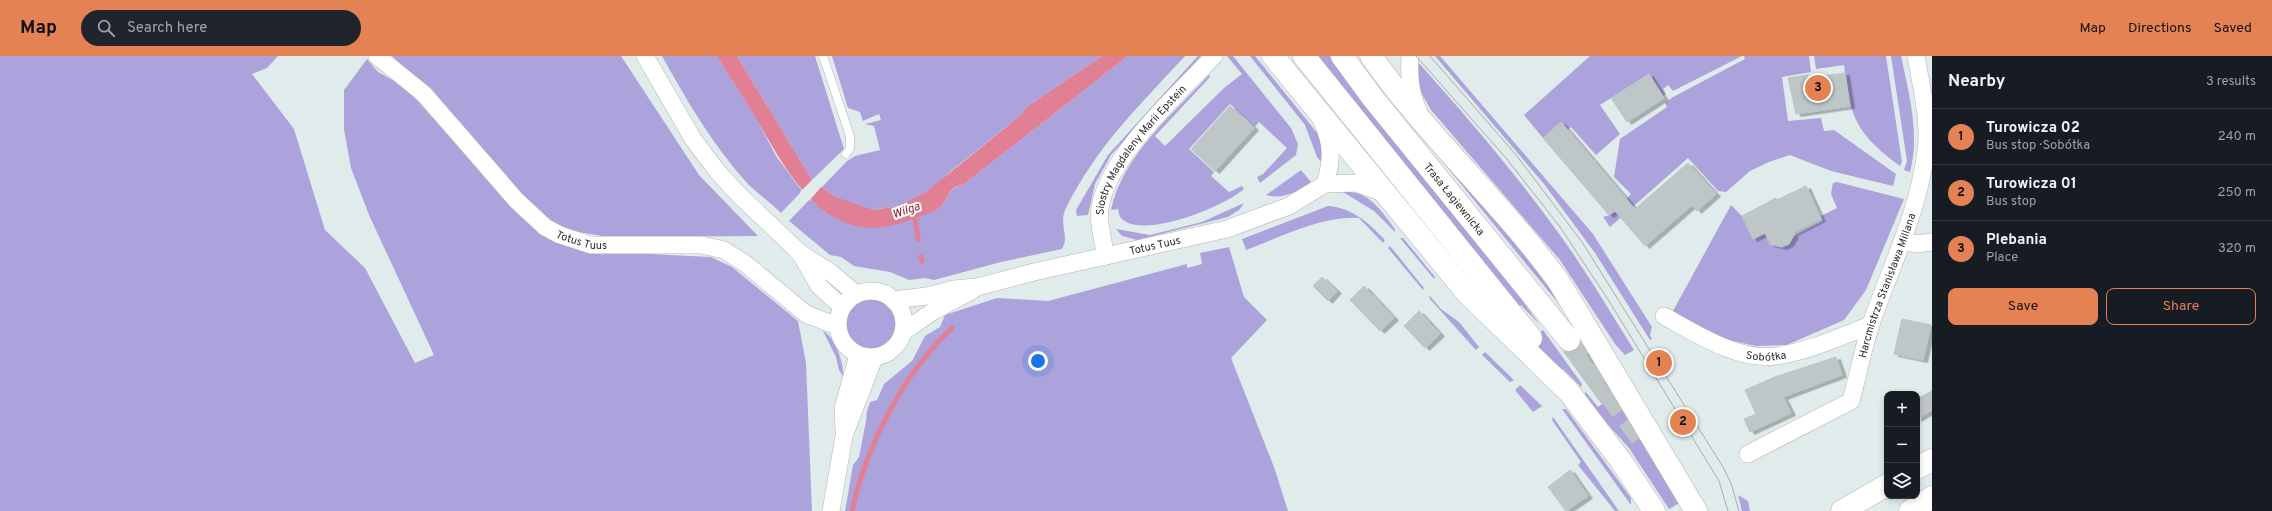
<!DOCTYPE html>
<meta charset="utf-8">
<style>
:root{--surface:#171b24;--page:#20242c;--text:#f1f3f6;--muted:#9ea1a6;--line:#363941;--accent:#e58253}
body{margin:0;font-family:Overpass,sans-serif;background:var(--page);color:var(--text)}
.controls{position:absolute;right:12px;bottom:12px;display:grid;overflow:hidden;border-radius:8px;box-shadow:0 2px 6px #0003}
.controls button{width:36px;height:36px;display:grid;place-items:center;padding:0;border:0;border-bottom:1px solid var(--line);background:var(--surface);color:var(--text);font:20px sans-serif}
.you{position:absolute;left:1038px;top:305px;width:14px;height:14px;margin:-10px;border:3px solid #fff;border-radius:50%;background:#1a73e8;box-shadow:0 0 0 6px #1a73e833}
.badge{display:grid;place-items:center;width:26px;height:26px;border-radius:50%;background:var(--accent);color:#111;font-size:13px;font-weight:700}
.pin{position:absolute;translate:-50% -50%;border:2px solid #fff;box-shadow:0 1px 4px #0006}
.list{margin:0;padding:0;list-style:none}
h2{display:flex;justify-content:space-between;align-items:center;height:52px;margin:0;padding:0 16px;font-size:17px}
h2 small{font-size:13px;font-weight:400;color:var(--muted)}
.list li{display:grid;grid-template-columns:26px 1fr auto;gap:12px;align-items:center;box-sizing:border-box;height:56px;padding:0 16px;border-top:1px solid var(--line)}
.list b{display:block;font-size:15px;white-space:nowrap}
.list p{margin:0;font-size:13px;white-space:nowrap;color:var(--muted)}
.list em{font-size:13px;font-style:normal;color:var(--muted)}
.actions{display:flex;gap:8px;padding:12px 16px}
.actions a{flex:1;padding:9px 0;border:1px solid var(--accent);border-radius:8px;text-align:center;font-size:14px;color:var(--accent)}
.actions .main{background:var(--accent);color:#111}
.icon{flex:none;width:22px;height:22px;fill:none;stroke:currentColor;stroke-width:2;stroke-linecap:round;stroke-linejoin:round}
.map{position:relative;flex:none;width:1932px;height:455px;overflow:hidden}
header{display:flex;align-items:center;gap:24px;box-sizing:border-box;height:56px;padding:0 20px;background:var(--accent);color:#111}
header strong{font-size:19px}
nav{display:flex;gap:22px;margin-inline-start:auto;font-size:14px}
.search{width:280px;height:36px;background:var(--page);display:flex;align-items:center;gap:10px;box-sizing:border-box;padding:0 14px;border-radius:22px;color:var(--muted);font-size:15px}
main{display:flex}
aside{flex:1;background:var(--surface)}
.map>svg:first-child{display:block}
</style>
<header>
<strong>Map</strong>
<div class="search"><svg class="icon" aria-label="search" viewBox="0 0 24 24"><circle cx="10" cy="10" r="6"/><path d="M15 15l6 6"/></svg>Search here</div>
<nav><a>Map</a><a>Directions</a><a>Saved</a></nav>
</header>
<main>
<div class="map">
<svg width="1932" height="455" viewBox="0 0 1932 455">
<defs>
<filter id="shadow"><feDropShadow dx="4.5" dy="2.5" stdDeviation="0" flood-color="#0004"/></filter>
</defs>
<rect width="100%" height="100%" fill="#e0ebec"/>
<!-- green -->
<path fill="#aca3dc" d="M 0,0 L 278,0 L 267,12 L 252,18 L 294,73 L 325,174 L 365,212 L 415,307 L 434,299 L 369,159 L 351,112 L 344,73 L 344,34 L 367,3 L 378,16 L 405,31 L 521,161 L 548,183 L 587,195 L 711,201 L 732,211 L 798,265 L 806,307 L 812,455 L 0,455 Z
M 392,0 L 621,0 L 699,119 L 758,180 L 609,181 L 565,174 L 540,161 Z
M 662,0 L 717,0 L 755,60 L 776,100 L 802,135 L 781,157 C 770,146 758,138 747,127 C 712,88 687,45 662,0 Z
M 737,0 L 815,0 L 844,93 L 812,124 Z
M 832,0 L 1102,0 L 1025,52 L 1021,59 L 951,115 L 935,130 L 914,144 L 899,150 L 872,154 L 861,152 L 836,141 L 822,131 L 847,105 L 855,100 L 880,94 L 874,70 L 865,68 L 881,64 L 879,58 L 863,65 L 860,56 L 848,52 Z
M 1128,0 L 1185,0 C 1139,50 1097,90 1066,152 C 1058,168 1070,179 1062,193 L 1001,206 L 934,224 L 925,222 L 909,224 L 890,216 L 854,210 L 841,201 L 830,199 L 789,165 L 810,143 C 816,148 834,162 840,164 C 852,166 927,158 938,153 C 949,146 946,132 963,129 Z
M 1198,0 L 1201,0 L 1111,99 L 1095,128 L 1088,159 L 1077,160 L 1076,154 L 1108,99 Z
M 1227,0 L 1233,0 L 1291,72 L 1298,88 L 1296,99 L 1260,127 L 1257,121 L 1263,118 L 1287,92 L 1259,66 L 1255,71 L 1230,48 L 1189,93 L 1214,116 L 1211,120 L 1229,136 L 1242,130 L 1244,133 C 1223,151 1147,182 1123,164 C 1119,161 1119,157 1118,153 L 1111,154 C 1123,99 1172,59 1209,19 L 1210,21 L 1155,80 L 1165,90 L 1224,32 L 1242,18 Z
M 1250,0 L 1255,0 L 1318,78 L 1322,87 L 1322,107 L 1317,101 L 1305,69 Z
M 1316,0 L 1330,0 L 1526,245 L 1524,247 L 1540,269 L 1521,249 L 1519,251 Z
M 1435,0 L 1440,0 L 1593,178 L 1652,271 L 1650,279 L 1652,283 L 1650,284 L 1595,197 L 1544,128 Z
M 1590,0 L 1742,0 L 1673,35 L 1668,29 L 1663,33 L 1666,38 L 1663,40 L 1649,18 L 1600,49 L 1620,78 L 1596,99 L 1571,71 L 1567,74 L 1561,66 L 1543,82 L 1524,59 Z
M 1744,0 L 1809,0 L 1811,16 L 1782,21 L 1788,65 L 1821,62 L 1824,75 L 1834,74 L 1896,118 L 1893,130 L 1831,115 L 1790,99 L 1769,106 L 1750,115 L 1726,136 L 1718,135 L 1688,102 L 1610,171 L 1603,161 L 1610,159 L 1631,138 L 1614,121 L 1620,83 L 1667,51 L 1665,47 L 1673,41 L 1745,3 Z
M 1814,0 L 1886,0 L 1902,106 L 1900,110 C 1856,77 1850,62 1844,9 L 1816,13 Z
M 1891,0 L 1901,0 C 1909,38 1920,78 1910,116 L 1904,114 L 1907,105 Z
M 1417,5 C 1469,63 1522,125 1567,189 C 1591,223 1612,259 1634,294 L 1625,299 L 1615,288 L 1560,204 L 1431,54 L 1418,31 Z
M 1420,70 L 1535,203 L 1568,249 L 1683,445 L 1669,453 L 1629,392 L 1586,344 L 1585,335 L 1598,351 L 1617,337 L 1575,280 L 1581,275 L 1416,73 Z
M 1301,114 L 1311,126 C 1297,136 1282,144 1266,139 Z
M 1837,126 L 1904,143 L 1866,234 L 1844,264 L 1787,289 L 1756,290 L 1719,282 L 1694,269 L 1673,255 L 1731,149 L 1742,160 L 1753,183 L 1765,177 L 1781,191 L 1788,188 L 1793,178 L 1794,180 L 1823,165 L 1821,160 L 1837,152 L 1831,138 L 1833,127 Z
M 1343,136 C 1369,134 1381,155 1395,173 L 1395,176 L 1374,155 Z
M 1244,147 L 1239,154 L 1228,161 L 1137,184 L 1122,180 L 1116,173 L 1150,179 L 1202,166 Z
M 1328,150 C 1353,152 1369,167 1385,184 L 1383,187 L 1359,162 C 1320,160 1282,181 1246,194 L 1242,183 Z
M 1400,182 L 1403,182 L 1435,221 L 1434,223 Z
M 1390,190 L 1424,232 L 1423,234 L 1388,192 Z
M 1229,191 L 1244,241 L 1267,264 L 1231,302 L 1274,411 L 1288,455 L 845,455 L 853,409 L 859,401 L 866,365 L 867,355 L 870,346 L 877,344 L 884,328 L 912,305 L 925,280 L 940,271 L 945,259 L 997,242 L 1048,245 L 1187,208 L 1187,212 L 1202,208 L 1200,197 Z
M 1429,239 L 1441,253 L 1459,266 L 1479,291 L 1476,294 L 1430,243 Z
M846 268a25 25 0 1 1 50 0a25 25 0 1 1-50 0Z
M 1543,274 L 1582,328 L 1581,331 L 1563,313 L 1554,314 L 1525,288 Z
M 823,275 C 835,281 844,306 843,320 L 839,314 L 836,301 Z
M 1485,296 L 1514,324 L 1510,326 L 1482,299 Z
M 1520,329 L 1542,350 L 1533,356 L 1515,334 Z
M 1562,353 L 1566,353 L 1631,442 L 1631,449 Z
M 1553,361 L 1619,455 L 1615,455 L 1578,409 L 1581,406 L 1552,364 Z
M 1738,439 L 1748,445 L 1750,455 L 1742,455 Z"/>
<!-- water -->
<path fill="#e17f95" d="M 717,0 L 737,0 L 812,124 L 836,141 L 873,154 L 899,150 L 926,136 L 1021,59 L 1025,52 L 1102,0 L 1128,0 L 963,129 C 946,131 949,146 938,153 C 927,159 910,164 898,168 C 822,190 785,111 754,59 C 742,39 729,20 717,0 Z"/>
<!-- pier -->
<path fill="#e0ebec" d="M 813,123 L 822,130 L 809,145 L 800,136 Z"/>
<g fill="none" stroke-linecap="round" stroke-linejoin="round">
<!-- stream -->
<path stroke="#e17f95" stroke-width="5" d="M 914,156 L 918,183
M 921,201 L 922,205
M 852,455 C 866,390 903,318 952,272"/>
</g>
<!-- building -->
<path fill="#bfc6c7" stroke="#b9c5c7" filter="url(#shadow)" d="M 1845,17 L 1850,50 L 1796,58 L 1788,22 L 1807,19 L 1808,22 Z
M 1649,18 L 1664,42 L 1627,66 L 1611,42 Z
M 1230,50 L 1254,72 L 1215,115 L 1191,93 Z
M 1561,66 L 1635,153 L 1688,107 L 1716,138 L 1697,155 L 1692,149 L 1645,190 L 1615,155 L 1609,159 L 1543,82 Z
M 1806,130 L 1821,163 L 1793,177 L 1794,179 L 1789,188 L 1782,191 L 1770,188 L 1765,177 L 1753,183 L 1742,160 L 1776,142 L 1777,144 Z
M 1322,221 L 1337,235 L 1328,245 L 1313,230 Z
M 1364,230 L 1394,262 L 1380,275 L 1350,244 Z
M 1419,255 L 1440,278 L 1425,292 L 1404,270 Z
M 1902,263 L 1931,269 L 1923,304 L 1894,298 Z
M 1580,290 L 1612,339 L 1601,347 L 1564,296 L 1571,296 Z
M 1836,301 L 1842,319 L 1783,341 L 1791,357 L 1750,376 L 1744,363 L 1756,358 L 1745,334 L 1775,321 Z
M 1932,335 L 1932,354 L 1917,363 L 1917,343 Z
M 1570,414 L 1588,440 L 1566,455 L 1548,431 Z"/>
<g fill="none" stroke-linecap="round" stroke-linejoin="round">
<!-- secondary-tunnel -->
<path stroke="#bcc5c6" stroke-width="22" stroke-dasharray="22 11" stroke-linecap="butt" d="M 1569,284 L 1644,385"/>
<defs>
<path id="lane" d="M 823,0 L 850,80 L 850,92 L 846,98"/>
<g id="street">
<path id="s1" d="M 377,0 L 424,38 L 516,144 L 545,171 L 560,179 L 591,189 L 702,189 L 724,194 L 747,209 L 806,258 L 837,270"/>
<path d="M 645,0 L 693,83 L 717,115 L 740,140 L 800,197 L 831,217 L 856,238"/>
<path d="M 1410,0 C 1409,21 1410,35 1418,54"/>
<path d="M 1322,66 C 1333,88 1332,105 1325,128"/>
<path d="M 1904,186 L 1918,188 L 1932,186"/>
<path d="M 801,199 L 819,230 L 842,251"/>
<path id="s2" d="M 1106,200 C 1103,185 1098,168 1100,152 C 1108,100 1178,38 1214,0"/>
<circle cx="871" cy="268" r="33"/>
<path id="s3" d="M 893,244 L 927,240 L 954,233 L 977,231 L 1034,216 L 1227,173 L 1289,150 L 1325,128 L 1356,127 L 1384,137"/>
<path id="s4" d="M 1664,260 C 1695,277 1738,305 1775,300 C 1808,296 1841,280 1871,269"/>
<path d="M 903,276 L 932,256 L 973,234"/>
<path d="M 844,373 L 843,352 L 858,299"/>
<path id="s5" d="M 1748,398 L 1851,345 C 1858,319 1863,293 1871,268 C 1891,210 1919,155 1926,94 C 1930,63 1921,30 1916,0"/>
<path d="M 831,455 L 844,380 L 874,302"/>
</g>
<g id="secondary">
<path d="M 1273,0 L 1467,237 L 1569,336 L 1621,405 L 1654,455"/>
<path d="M 1304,0 L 1531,282"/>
<path id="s6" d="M 1342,0 L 1372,41 L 1569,284"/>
<path d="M 1371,0 C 1427,80 1502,147 1559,226 L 1696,455"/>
<path d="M 1917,412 L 1932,404"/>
<path d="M 1842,455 L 1887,429"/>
<path d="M 1910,455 L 1932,441"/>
</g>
</defs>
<!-- lane casing -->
<use href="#lane" stroke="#bab3b0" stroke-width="9"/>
<!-- street casing -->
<use href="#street" stroke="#bab3b0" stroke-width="18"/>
<!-- secondary casing -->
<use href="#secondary" stroke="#bab3b0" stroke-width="23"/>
<!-- lane -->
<use href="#lane" stroke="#fff" stroke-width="8"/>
<!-- street -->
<use href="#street" stroke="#fff" stroke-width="17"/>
<!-- secondary -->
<use href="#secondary" stroke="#fff" stroke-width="22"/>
<!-- tram -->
<path stroke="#b3a9a3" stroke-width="1" d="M 1416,0 L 1506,102 L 1560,171 L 1609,245 L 1719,425 L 1728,455
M 1430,0 L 1517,100 L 1582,186 L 1723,411 L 1731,427 L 1739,455"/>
</g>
<g text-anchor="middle" stroke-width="4" stroke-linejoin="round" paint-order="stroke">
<!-- street labels -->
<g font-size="11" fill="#2c2c2c" stroke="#fff">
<text dy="4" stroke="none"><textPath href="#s2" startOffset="120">Siostry Magdaleny Marii Epstein</textPath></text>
<text dy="4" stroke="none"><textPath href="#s6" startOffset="182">Trasa Łagiewnicka</textPath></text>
<text dy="4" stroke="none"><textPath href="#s1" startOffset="280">Totus Tuus</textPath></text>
<text dy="4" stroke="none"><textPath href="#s3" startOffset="268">Totus Tuus</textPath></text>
<text dy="4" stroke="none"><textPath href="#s5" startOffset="237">Harcmistrza Stanisława Millana</textPath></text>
<text dy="4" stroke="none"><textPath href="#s4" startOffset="111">Sobótka</textPath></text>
</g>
<!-- water labels -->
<g font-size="12" font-style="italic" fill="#8e1d2d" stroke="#fff">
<text transform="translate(906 154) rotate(-19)" y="4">Wilga</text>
</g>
</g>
</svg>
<div class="controls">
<button>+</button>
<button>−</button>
<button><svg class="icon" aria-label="layers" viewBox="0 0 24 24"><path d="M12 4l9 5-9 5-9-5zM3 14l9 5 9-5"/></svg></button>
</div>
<div class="you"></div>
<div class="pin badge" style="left:1659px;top:307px">1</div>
<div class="pin badge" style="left:1683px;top:366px">2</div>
<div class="pin badge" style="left:1818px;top:32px">3</div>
</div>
<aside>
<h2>Nearby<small>3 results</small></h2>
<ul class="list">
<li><span class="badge">1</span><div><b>Turowicza 02</b><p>Bus stop · Sobótka</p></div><em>240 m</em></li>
<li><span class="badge">2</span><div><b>Turowicza 01</b><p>Bus stop</p></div><em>250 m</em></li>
<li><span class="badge">3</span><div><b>Plebania</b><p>Place</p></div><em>320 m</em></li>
</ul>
<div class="actions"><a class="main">Save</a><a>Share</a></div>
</aside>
</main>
